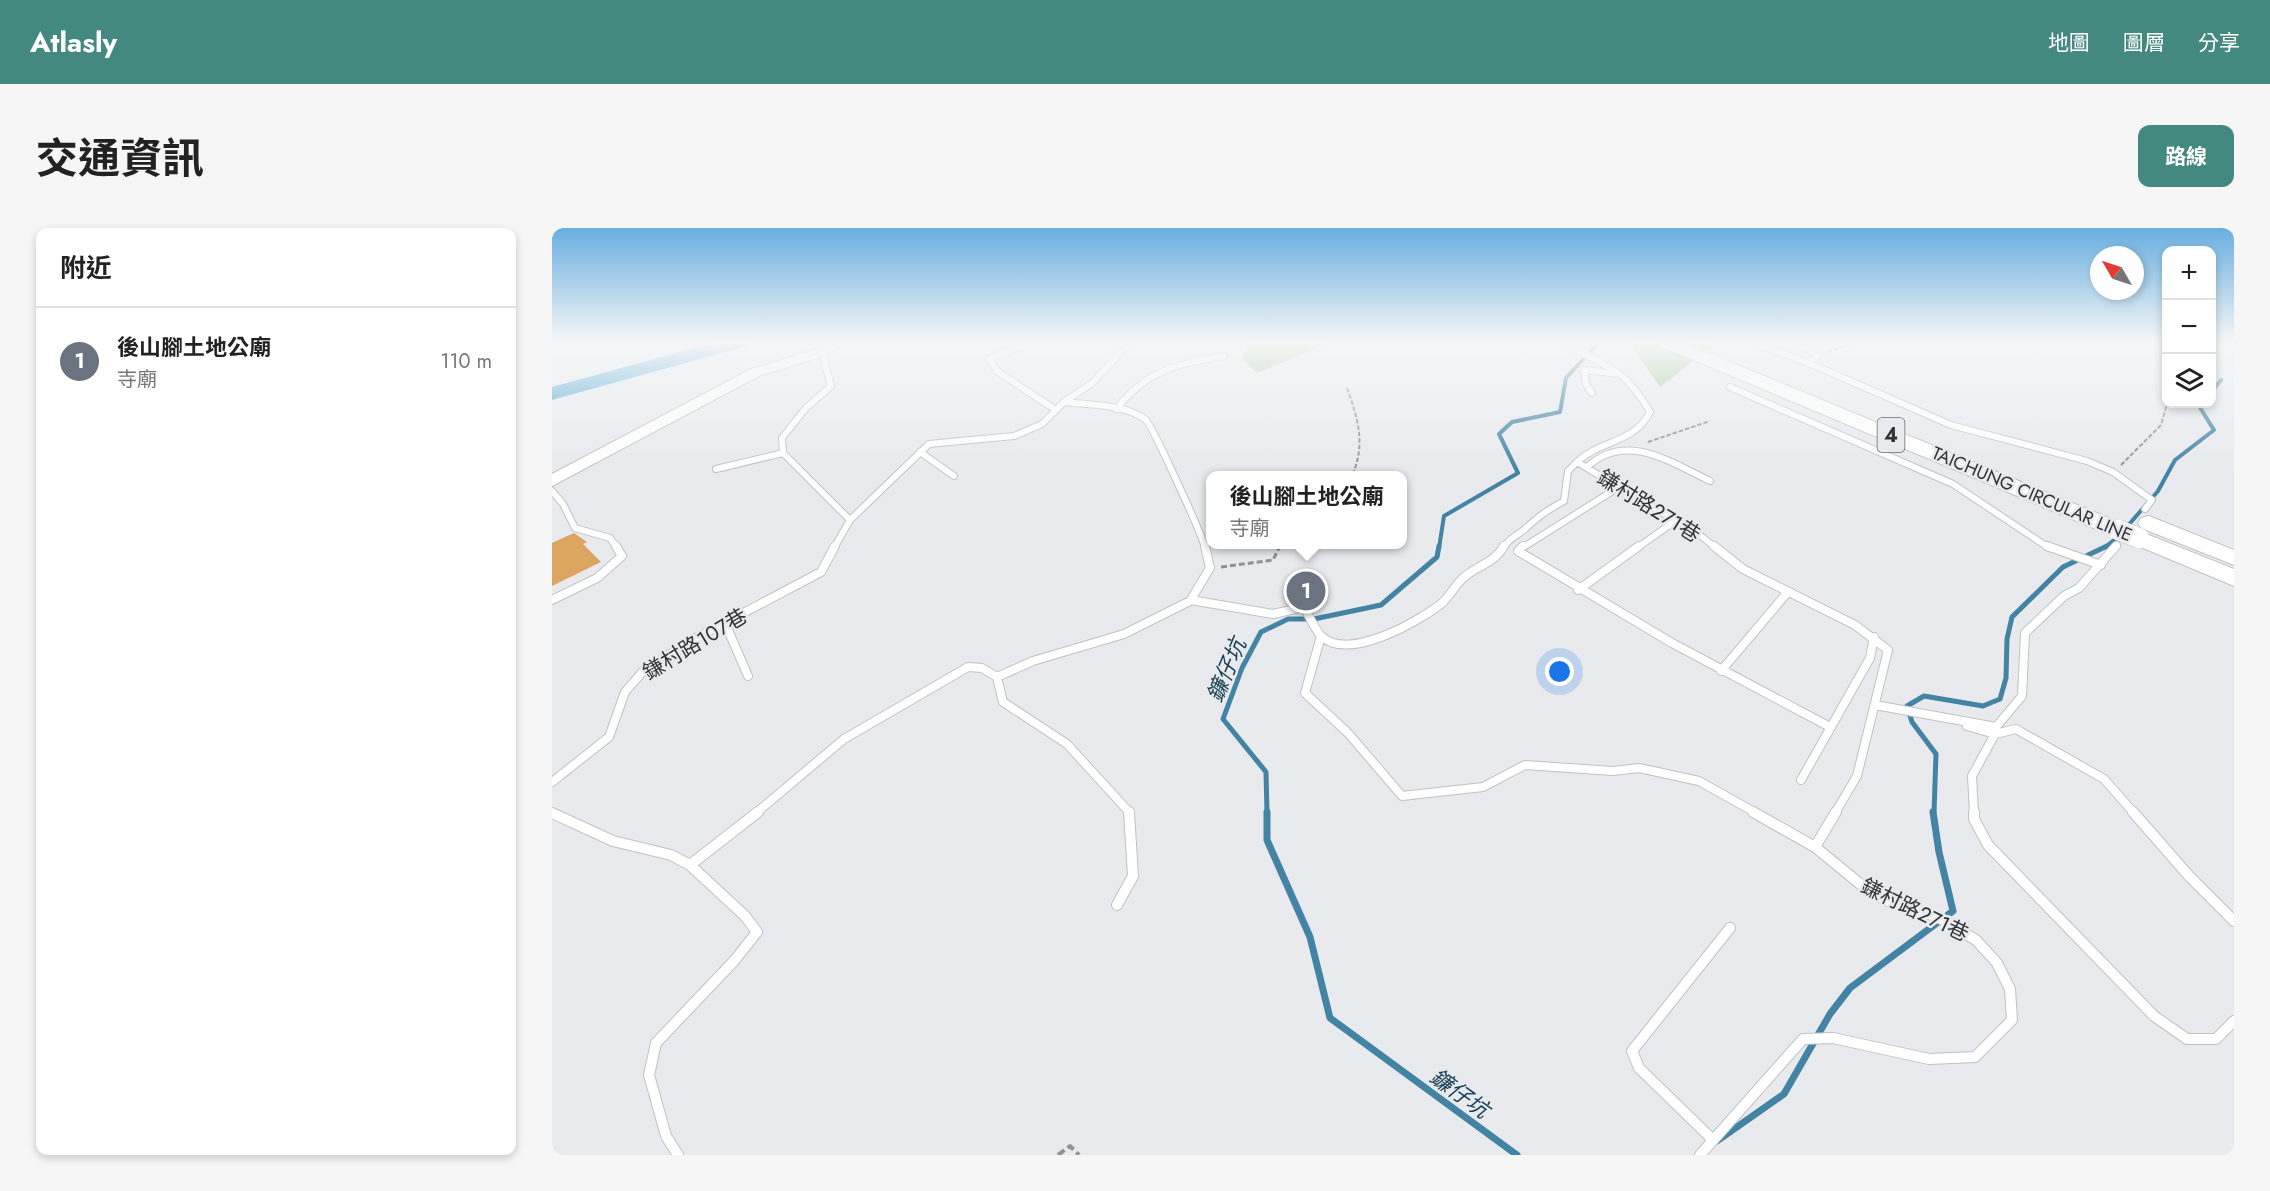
<!DOCTYPE html>
<html lang="zh-TW">
<meta charset="utf-8">
<style>
:root{--surface:#fff;--page:#f6f6f6;--text:#222;--muted:#767676;--line:#e0e0e0;--accent:#44897f}
body{margin:0;font-family:Jost,"Noto Sans TC",sans-serif;background:var(--page);color:var(--text)}
.controls{position:absolute;right:18px;top:18px;display:grid;overflow:hidden;border-radius:12px;box-shadow:0 3px 9px #0003}
.controls button{width:54px;height:54px;display:grid;place-items:center;padding:0;border:0;border-bottom:2px solid var(--line);background:var(--surface);color:var(--text);font:30px sans-serif}
.compass{position:absolute;left:1538px;top:18px;width:54px;height:54px;border-radius:50%;background:var(--surface);box-shadow:0 3px 9px #0003;rotate:309deg}
.you{position:absolute;left:1008px;top:444px;width:21px;height:21px;margin:-15px;border:4px solid #fff;border-radius:50%;background:#1a73e8;box-shadow:0 0 0 9px #1a73e833}
.badge{display:grid;place-items:center;width:39px;height:39px;border-radius:50%;background:var(--accent);color:#fff;font-size:20px;font-weight:700}
.pin{position:absolute;translate:-50% -50%;border:3px solid #fff;box-shadow:0 2px 6px #0006}
.popup{position:absolute;left:654px;top:243px;width:201px;height:78px;box-sizing:border-box;display:grid;place-content:center;border-radius:12px;background:var(--surface);filter:drop-shadow(0 2px 4px #0005);font-size:20px;white-space:nowrap;color:var(--muted)}
.popup b{font-size:22px;color:var(--text)}
.popup::after{content:'';position:absolute;left:50%;top:100%;margin-left:-12px;border:12px solid transparent;border-top-color:var(--surface)}
.list{margin:0;padding:0;list-style:none}
h2{display:flex;justify-content:space-between;align-items:center;height:78px;margin:0;padding:0 24px;font-size:26px}
h2 small{font-size:20px;font-weight:400;color:var(--muted)}
.list li{display:grid;grid-template-columns:39px 1fr auto;gap:18px;align-items:center;box-sizing:border-box;height:108px;padding:0 24px;border-top:2px solid var(--line)}
.list b{display:block;font-size:22px;white-space:nowrap}
.list p{margin:0;font-size:20px;white-space:nowrap;color:var(--muted)}
.list em{font-size:20px;font-style:normal;color:var(--muted)}
.icon{flex:none;width:33px;height:33px;fill:none;stroke:currentColor;stroke-width:2;stroke-linecap:round;stroke-linejoin:round}
.map{position:relative;flex:none;width:1682px;height:927px;overflow:hidden;border-radius:12px}
header{display:flex;align-items:center;gap:36px;box-sizing:border-box;height:84px;padding:0 30px;background:var(--accent);color:#fff}
header strong{font-size:28px}
nav{display:flex;gap:33px;margin-inline-start:auto;font-size:21px}
.intro{display:flex;align-items:center;justify-content:space-between;box-sizing:border-box;height:144px;padding:0 36px}
h1{margin:0;font-size:42px}
.button{padding:15px 27px;border-radius:12px;background:var(--accent);color:#fff;font-size:21px;font-weight:700}
main{display:flex;gap:36px;padding:0 36px}
aside{flex:1;background:var(--surface);border-radius:12px;box-shadow:0 3px 9px #0003}
.map>svg:first-child{display:block}
</style>
<header>
<strong>Atlasly</strong>
<nav><a>地圖</a><a>圖層</a><a>分享</a></nav>
</header>
<div class="intro"><h1>交通資訊</h1><a class="button">路線</a></div>
<main>
<aside>
<h2>附近<small></small></h2>
<ul class="list">
<li><span class="badge" style="background:#6b7280">1</span><div><b>後山腳土地公廟</b><p>寺廟</p></div><em>110 m</em></li>
</ul>
</aside>
<div class="map">
<svg width="1682" height="927" viewBox="0 0 1682 927">
<rect width="100%" height="100%" fill="#e8eaed"/>
<!-- green -->
<path fill="#a2c893" d="M 698,113 L 782,113 L 705,145 L 690,131 Z
M 1076,113 L 1167,113 L 1108,159 Z"/>
<g fill="none" stroke-linecap="round" stroke-linejoin="round">
<!-- stream-far2 -->
<path stroke="#4383a3" stroke-width="4" d="M 1660,163 L 1669,152
M 1573,301 L 1606,263 L 1623,232 L 1662,202 L 1647,178 L 1649,176
M 887,320 L 892,288 L 966,245 L 947,206 L 960,194 L 1008,184 L 1014,150 L 1048,113
M 1552,320 L 1567,308"/>
<!-- stream-far1 -->
<path stroke="#4383a3" stroke-width="5" d="M 715,585 L 714,544 L 671,491 L 690,440 L 709,404 L 736,391 L 762,391 L 829,377 L 885,329 L 887,318
M 1382,585 L 1384,526 L 1360,494 L 1355,478 L 1372,468 L 1431,478 L 1448,471 L 1454,450 L 1455,411 L 1460,389 L 1511,339 L 1555,318"/>
<!-- stream -->
<path stroke="#4383a3" stroke-width="7" d="M 715,584 L 715,612 L 758,709 L 778,790 L 965,927
M 1165,913 L 1232,866 L 1278,786 L 1298,760 L 1401,683 L 1387,624 L 1381,584"/>
<!-- river -->
<path fill="#4aa5d3" fill-rule="evenodd" d="M 168,113 L 201,113 L 198,117 L 0,172 L 0,159 Z"/>
</g>
<!-- building -->
<path fill="#dda660" d="M 22,305 L 35,314 L 31,316 L 49,334 L 0,358 L 0,315 Z
M 763,351 L 766,373 L 745,374 L 742,353 Z"/>
<g fill="none" stroke-linecap="round" stroke-linejoin="round">
<defs>
<path id="lane-far2" d="M 1008,113 L 1021,120
M 1020,113 L 1021,120 C 1060,141 1074,143 1098,184 C 1083,215 1048,212 1025,234 L 1149,308 L 1164,320
M 1197,113 L 1257,135 L 1399,197 L 1535,233 L 1561,244 L 1600,272 L 1593,281
M 1240,113 L 1266,127 L 1257,135
M 470,118 L 437,131 L 446,144 L 504,182
M 270,124 L 279,158 L 253,181 L 230,210 L 231,225 L 298,292 L 282,320
M 1178,159 L 1401,256 L 1497,320
M 1040,165 L 1034,156 L 1032,142 L 1068,146
M 512,174 C 537,177 571,176 593,191 C 599,195 650,306 653,320
M 564,181 C 597,141 623,137 672,128
M 368,224 L 402,248
M 1035,239 C 1074,203 1118,234 1158,253
M 164,241 L 231,225
M 0,263 L 11,276 L 23,300 L 58,310 L 65,320
M 298,292 L 377,216 L 462,208 L 490,196 L 512,174 L 539,156 L 580,113
M 951,320 C 957,310 965,308 973,301 C 987,288 994,283 1012,273 L 1016,243 L 1025,234
M 970,320 L 1067,259
M 1085,320 L 1123,293
M 1562,320 L 1565,317"/>
<path id="lane-far1" d="M 971,318 L 966,323 L 1120,415 L 1278,499
M 1162,318 L 1191,341 L 1303,397 L 1336,422 L 1305,548 L 1283,585
M 1495,318 L 1549,337
M 1026,362 L 1087,318
M 0,372 L 45,350 L 70,328 L 64,318
M 639,372 L 721,386 L 752,379 C 757,388 762,399 768,407 C 795,435 865,394 889,376 C 897,369 902,359 910,351 C 923,338 942,336 952,318
M 173,395 L 196,448
M 769,408 L 753,465 L 796,505 L 850,568 L 931,559 L 973,537 L 1061,543 L 1087,540 L 1147,553 L 1204,585
M 1169,443 L 1235,365
M 445,449 L 481,433 L 572,406 L 638,373 L 658,340 L 653,318
M 1323,477 L 1444,499 L 1470,468 L 1473,405 L 1512,368 L 1527,360 L 1564,318
M 1415,498 L 1443,506
M 1249,552 L 1318,430 L 1322,409
M 0,554 L 57,509 L 73,464 L 93,441 L 144,410 L 269,344 L 283,318
M 204,585 L 292,511 L 416,439 L 430,440 L 445,449 L 451,474 L 515,516 L 578,585
M 1422,585 L 1420,548 L 1443,506 L 1464,501 L 1552,551 L 1582,585"/>
<path id="lane" d="M 1201,584 L 1263,619
M 1422,584 L 1422,591 L 1436,617 L 1602,788 L 1635,811 L 1664,811 L 1682,793
M 1581,584 L 1637,648 L 1682,693
M 0,585 L 61,613 L 119,627 L 138,637 L 193,688 L 205,704 L 182,733 L 104,815 L 97,847 L 114,908 L 126,927
M 138,637 L 206,584
M 565,677 L 581,648 L 577,584
M 1160,911 L 1087,840 L 1080,823 L 1178,700
M 1148,927 L 1251,811 L 1281,810 L 1377,831 L 1423,829 L 1460,792 L 1458,761 L 1445,735 L 1424,712 L 1386,689 L 1333,672 L 1307,655 L 1263,619 L 1284,584"/>
<path id="secondary" d="M 277,113 L 294,113 L 275,127 L 209,147 L 0,258 L 0,246 L 199,141 L 265,121 Z"/>
<path id="highway" d="M 1104,113 L 1127,113 L 1574,297 L 1577,302 L 1574,307 L 1558,307 L 1106,117 Z
M 1597,288 L 1682,322 L 1682,337 L 1589,300 L 1586,295 L 1589,290 Z
M 1587,303 L 1682,341 L 1682,358 L 1579,315 L 1576,310 L 1579,305 Z"/>
</defs>
<!-- lane-far2 casing -->
<use href="#lane-far2" stroke="#c0c1c4" stroke-width="8"/>
<!-- lane-far1 casing -->
<use href="#lane-far1" stroke="#c0c1c4" stroke-width="10"/>
<!-- lane casing -->
<use href="#lane" stroke="#c0c1c4" stroke-width="12"/>
<!-- secondary casing -->
<use href="#secondary" stroke="#c0c1c4" stroke-width="2"/>
<!-- highway casing -->
<use href="#highway" stroke="#c0c1c4" stroke-width="2"/>
<!-- path-far2 -->
<path stroke="#919395" stroke-width="2" stroke-dasharray="4.5 2" stroke-linecap="butt" d="M 1660,116 L 1662,113
M 1276,124 L 1310,113
M 795,160 C 806,191 814,216 800,248
M 1096,214 L 1158,193
M 1569,237 L 1609,197 L 1615,176
M 738,248 L 751,248
M 727,320 L 729,316"/>
<!-- path-far1 -->
<path stroke="#919395" stroke-width="3" stroke-dasharray="6 3" stroke-linecap="butt" d="M 669,339 L 721,332 L 728,318"/>
<!-- path -->
<path stroke="#919395" stroke-width="4" stroke-dasharray="8 4" stroke-linecap="butt" d="M 506,927 L 518,918 L 527,927"/>
<!-- lane-far2 -->
<use href="#lane-far2" stroke="#fff" stroke-width="6"/>
<!-- lane-far1 -->
<use href="#lane-far1" stroke="#fff" stroke-width="8"/>
<!-- lane -->
<use href="#lane" stroke="#fff" stroke-width="10"/>
<!-- secondary -->
<use href="#secondary" fill="#fff" fill-rule="evenodd"/>
<!-- highway -->
<use href="#highway" fill="#fff" fill-rule="evenodd"/>
<defs>
<path id="highway-bridge" d="M 1566,302 L 1587,310"/>
</defs>
<!-- highway-bridge casing -->
<use href="#highway-bridge" stroke="#c0c1c4" stroke-width="21" stroke-linecap="butt"/>
<!-- highway-bridge -->
<use href="#highway-bridge" stroke="#fff" stroke-width="20"/>
</g>
<!-- sky -->
<linearGradient id="sky" x2="0" y2="1"><stop stop-color="#69aee0"/><stop offset="0.47" stop-color="#f5f6f7"/><stop offset="1" stop-color="#f5f6f7" stop-opacity="0"/></linearGradient>
<rect width="1682" height="243" fill="url(#sky)"/>
<g text-anchor="middle" stroke-width="5" stroke-linejoin="round" paint-order="stroke">
<!-- far-street labels -->
<g font-size="18" fill="#323334" stroke="#e8eaed">
<text transform="translate(1480 266) rotate(23)" y="6">TAICHUNG CIRCULAR LINE</text>
</g>
<!-- shield labels -->
<rect fill="#e8eaed" stroke="#696a6c" stroke-width="1.5" x="1325.5" y="190" width="27" height="34" rx="4.5"/>
<g font-size="20" font-weight="bold" fill="#323334">
<text x="1339" y="214">4</text>
</g>
<!-- street labels -->
<g font-size="21" fill="#323334" stroke="#e8eaed">
<text transform="translate(1097 278) rotate(32)" y="7">鎌村路271巷</text>
<text transform="translate(143 416) rotate(-31)" y="7">鎌村路107巷</text>
<text transform="translate(1363 682) rotate(26)" y="7">鎌村路271巷</text>
</g>
<!-- water labels -->
<g font-size="22" font-style="italic" fill="#173f53" stroke="#e8eaed">
<text transform="translate(674 442) rotate(-67)" y="8">鐮仔坑</text>
<text transform="translate(908 865) rotate(36)" y="8">鐮仔坑</text>
</g>
</g>
</svg>
<div class="controls">
<button>+</button>
<button>−</button>
<button><svg class="icon" aria-label="layers" viewBox="0 0 24 24"><path d="M12 4l9 5-9 5-9-5zM3 14l9 5 9-5"/></svg></button>
</div>
<svg class="compass" viewBox="-18 -18 36 36"><path d="M0-13l5 13h-10z" fill="#e53935"/><path d="M0 13l5-13h-10z" fill="#767676"/></svg>
<div class="you"></div>
<div class="pin badge" style="left:754px;top:363px;background:#6b7280">1</div>
<div class="popup"><b>後山腳土地公廟</b>寺廟</div>
</div>
</main>
